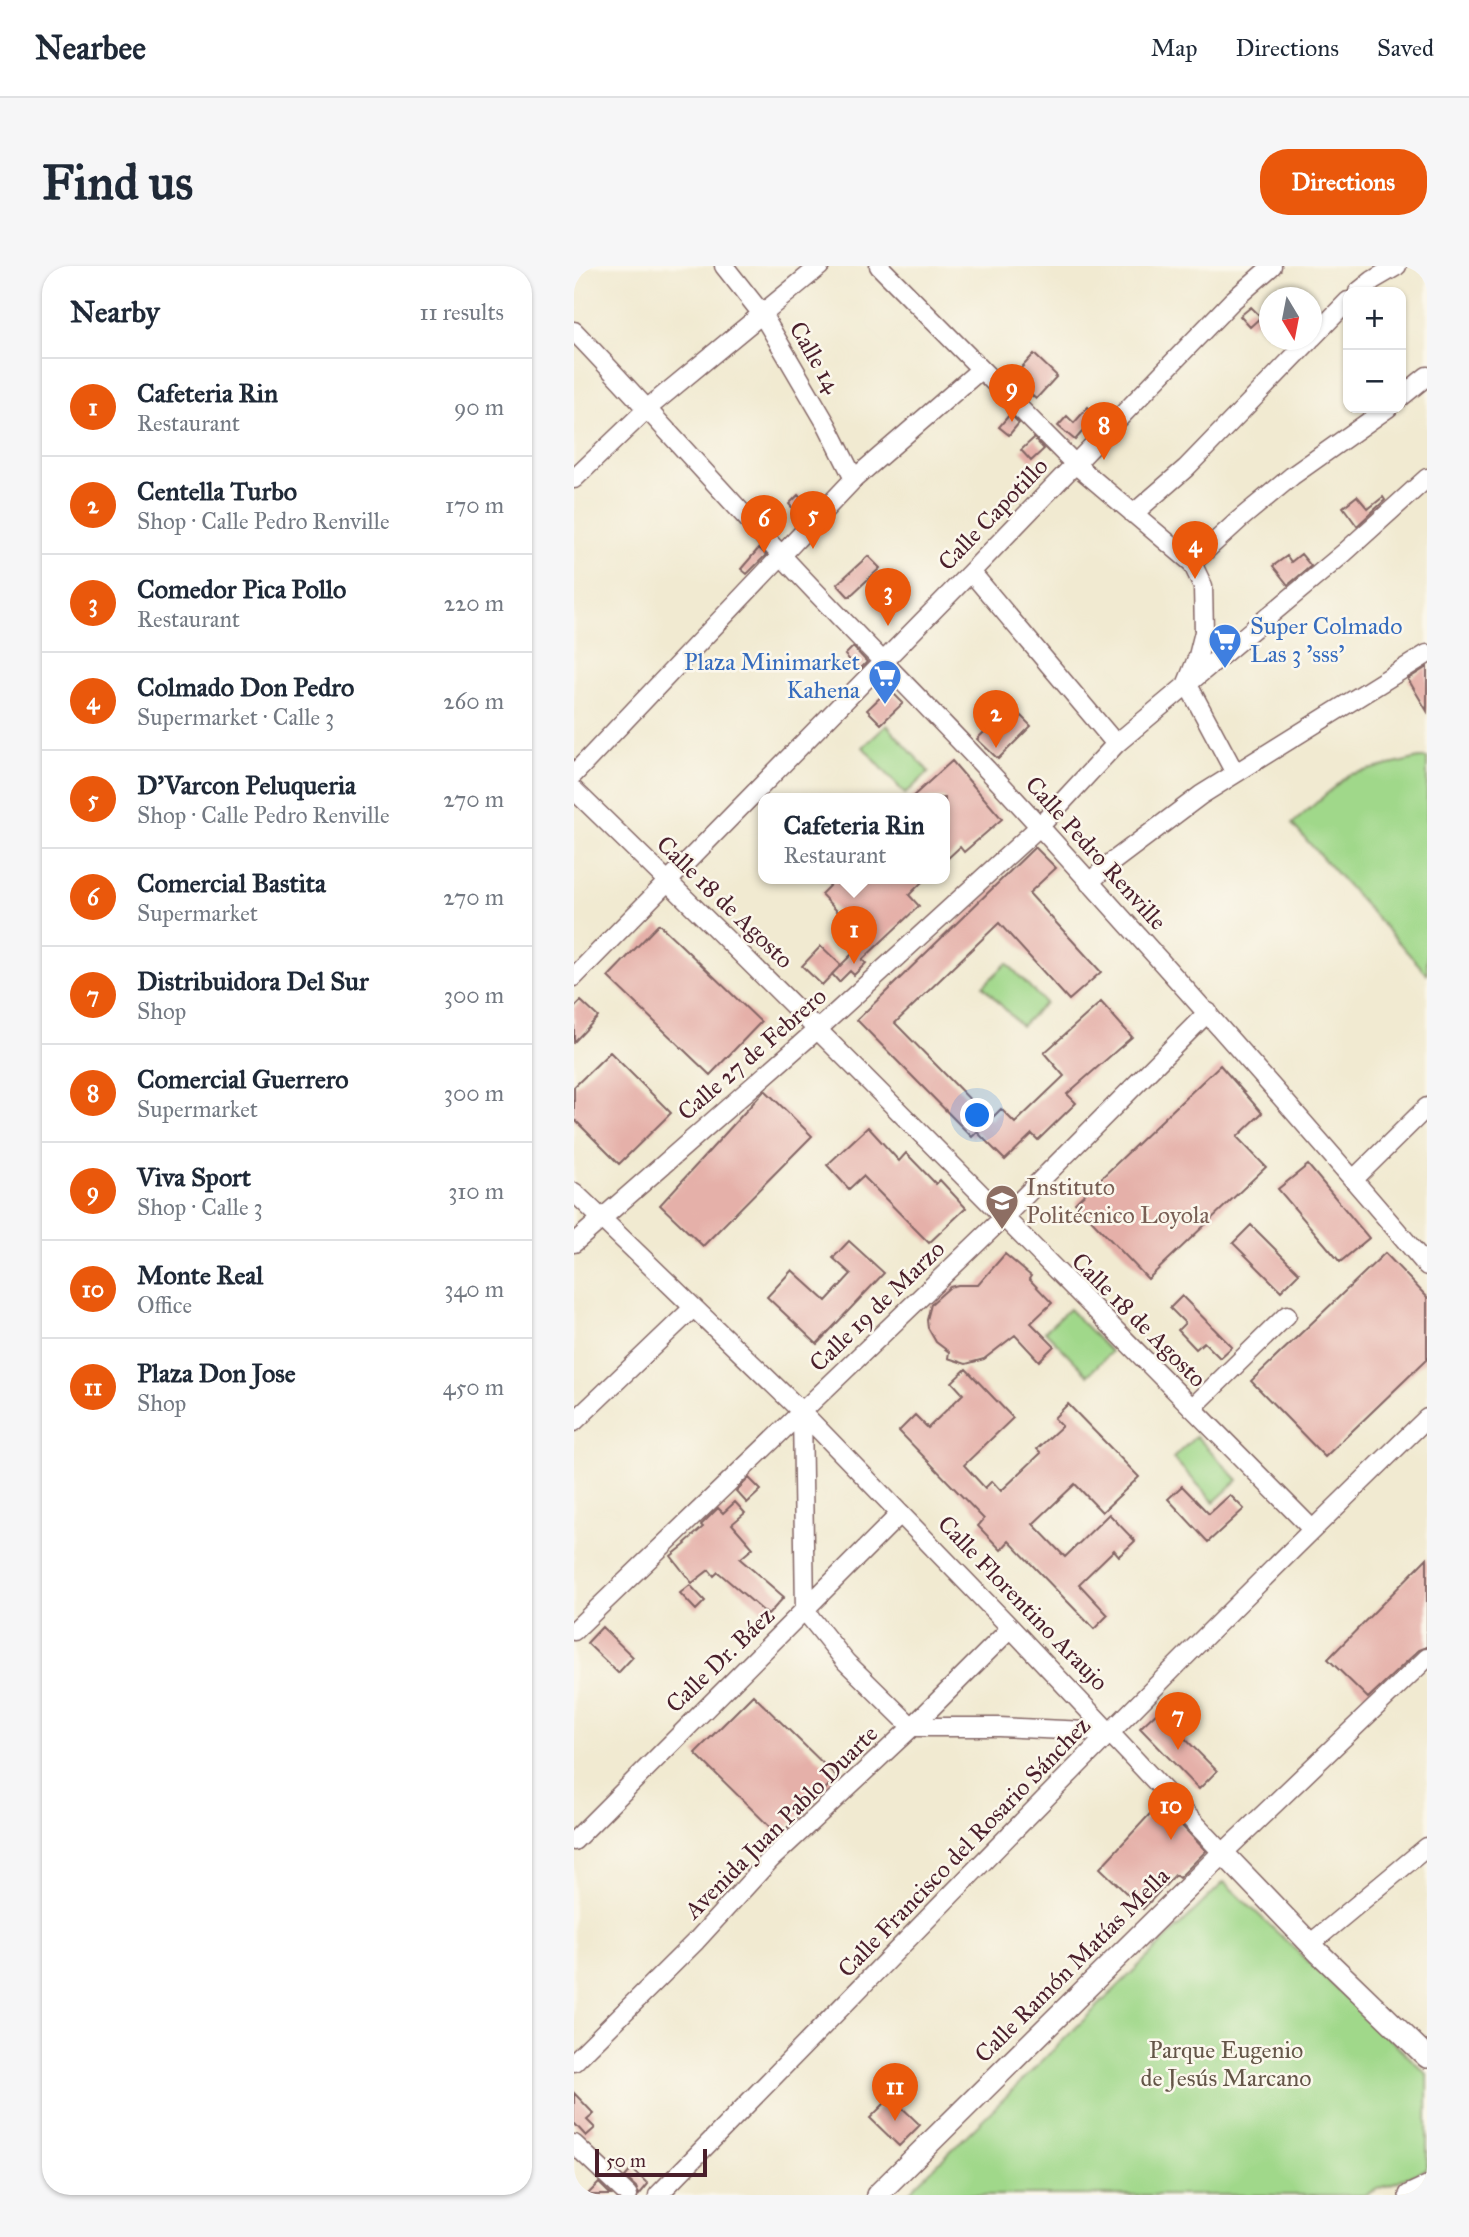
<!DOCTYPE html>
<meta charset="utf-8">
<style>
:root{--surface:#fff;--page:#f6f6f7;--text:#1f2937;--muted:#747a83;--line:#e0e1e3;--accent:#ea580c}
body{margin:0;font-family:"IM FELL Great Primer",serif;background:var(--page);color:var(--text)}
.controls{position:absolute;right:21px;top:21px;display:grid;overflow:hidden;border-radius:14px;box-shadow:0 2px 5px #0004}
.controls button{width:63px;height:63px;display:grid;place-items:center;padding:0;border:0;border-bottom:2px solid var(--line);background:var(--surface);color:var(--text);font:35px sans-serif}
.compass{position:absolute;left:685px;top:21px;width:63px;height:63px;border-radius:50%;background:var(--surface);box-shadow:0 2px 5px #0004;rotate:170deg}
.scale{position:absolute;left:21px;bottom:18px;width:112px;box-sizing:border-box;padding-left:7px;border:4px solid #4a1f2b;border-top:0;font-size:19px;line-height:24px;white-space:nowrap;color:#4a1f2b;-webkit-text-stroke:5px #fbf7ec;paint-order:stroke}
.you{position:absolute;left:404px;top:850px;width:24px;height:24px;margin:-18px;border:5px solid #fff;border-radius:50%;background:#1a73e8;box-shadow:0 0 0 10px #1a73e833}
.badge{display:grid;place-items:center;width:46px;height:46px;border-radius:50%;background:var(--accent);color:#fff;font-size:23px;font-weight:700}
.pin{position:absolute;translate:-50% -58px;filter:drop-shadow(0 2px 4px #0008)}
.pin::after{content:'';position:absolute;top:37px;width:24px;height:21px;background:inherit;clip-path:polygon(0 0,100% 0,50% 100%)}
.popup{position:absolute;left:184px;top:527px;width:192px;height:91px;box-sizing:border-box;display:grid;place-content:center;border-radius:14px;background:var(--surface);filter:drop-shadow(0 2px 5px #0005);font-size:23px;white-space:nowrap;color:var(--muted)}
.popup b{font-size:26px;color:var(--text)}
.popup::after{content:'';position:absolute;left:50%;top:100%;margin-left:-14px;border:14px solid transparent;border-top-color:var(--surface)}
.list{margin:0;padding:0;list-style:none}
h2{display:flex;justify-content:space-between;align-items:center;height:91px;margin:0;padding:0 28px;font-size:30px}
h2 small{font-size:23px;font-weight:400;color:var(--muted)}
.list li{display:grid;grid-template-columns:46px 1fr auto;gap:21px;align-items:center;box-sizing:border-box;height:98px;padding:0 28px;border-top:2px solid var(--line)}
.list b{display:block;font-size:26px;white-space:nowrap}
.list p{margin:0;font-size:23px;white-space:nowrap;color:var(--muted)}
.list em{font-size:23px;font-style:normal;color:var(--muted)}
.map{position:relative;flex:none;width:853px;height:1929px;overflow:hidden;border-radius:28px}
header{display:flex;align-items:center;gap:42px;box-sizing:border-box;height:98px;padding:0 35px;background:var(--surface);border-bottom:2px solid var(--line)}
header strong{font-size:33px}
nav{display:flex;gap:38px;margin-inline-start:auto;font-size:24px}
.intro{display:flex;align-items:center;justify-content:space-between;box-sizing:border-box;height:168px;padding:0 42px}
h1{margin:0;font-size:49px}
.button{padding:18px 32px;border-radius:28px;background:var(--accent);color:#fff;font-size:24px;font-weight:700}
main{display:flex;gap:42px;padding:0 42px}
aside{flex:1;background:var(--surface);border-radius:28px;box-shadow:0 2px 5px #0004}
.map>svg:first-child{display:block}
</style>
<header>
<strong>Nearbee</strong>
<nav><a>Map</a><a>Directions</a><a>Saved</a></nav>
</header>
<div class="intro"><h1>Find us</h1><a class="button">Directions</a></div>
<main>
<aside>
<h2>Nearby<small>11 results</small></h2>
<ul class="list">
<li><span class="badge">1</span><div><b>Cafeteria Rin</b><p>Restaurant</p></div><em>90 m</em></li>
<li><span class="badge">2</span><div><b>Centella Turbo</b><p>Shop · Calle Pedro Renville</p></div><em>170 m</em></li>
<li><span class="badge">3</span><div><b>Comedor Pica Pollo</b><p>Restaurant</p></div><em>220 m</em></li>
<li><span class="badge">4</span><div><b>Colmado Don Pedro</b><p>Supermarket · Calle 3</p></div><em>260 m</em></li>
<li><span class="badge">5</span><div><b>D'Varcon Peluqueria</b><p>Shop · Calle Pedro Renville</p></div><em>270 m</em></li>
<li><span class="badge">6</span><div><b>Comercial Bastita</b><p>Supermarket</p></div><em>270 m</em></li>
<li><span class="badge">7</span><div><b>Distribuidora Del Sur</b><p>Shop</p></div><em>300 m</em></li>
<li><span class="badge">8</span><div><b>Comercial Guerrero</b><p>Supermarket</p></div><em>300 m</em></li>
<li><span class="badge">9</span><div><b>Viva Sport</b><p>Shop · Calle 3</p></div><em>310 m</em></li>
<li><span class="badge">10</span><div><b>Monte Real</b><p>Office</p></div><em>340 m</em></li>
<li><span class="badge">11</span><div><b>Plaza Don Jose</b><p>Shop</p></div><em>450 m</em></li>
</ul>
</aside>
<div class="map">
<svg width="853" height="1929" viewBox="0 0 853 1929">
<rect width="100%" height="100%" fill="#fbf7ec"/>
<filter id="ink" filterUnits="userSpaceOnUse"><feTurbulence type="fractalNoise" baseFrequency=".0143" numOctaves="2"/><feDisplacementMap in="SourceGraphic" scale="14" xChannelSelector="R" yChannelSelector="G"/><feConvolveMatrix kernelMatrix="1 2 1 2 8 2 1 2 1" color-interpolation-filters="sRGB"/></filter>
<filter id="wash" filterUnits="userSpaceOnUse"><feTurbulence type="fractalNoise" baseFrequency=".00686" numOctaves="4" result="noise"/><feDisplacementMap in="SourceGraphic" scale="28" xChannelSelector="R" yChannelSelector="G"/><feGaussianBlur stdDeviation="1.57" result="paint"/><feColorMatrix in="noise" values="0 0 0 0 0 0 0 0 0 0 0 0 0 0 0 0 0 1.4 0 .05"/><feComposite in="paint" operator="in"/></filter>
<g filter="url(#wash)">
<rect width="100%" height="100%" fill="#f1ead1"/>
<!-- green -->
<path fill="#a0d88a" stroke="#757c5a" stroke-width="2" d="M 313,459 L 355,506 L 331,528 L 289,481 Z
M 845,492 L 853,492 L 853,708 L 718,558 L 774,509 Z
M 433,697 L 471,737 L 447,760 L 409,720 Z
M 495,1043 L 537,1086 L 514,1109 L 471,1065 Z
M 622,1170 L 664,1214 L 640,1236 L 599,1192 Z
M 650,1616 L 853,1808 L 853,1903 L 790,1929 L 332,1929 Z"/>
<g id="blocks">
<!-- building -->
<path fill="#e5b0a9" d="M 677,41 L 687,51 L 676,61 L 666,50 Z
M 460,88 L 483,110 L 462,133 L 438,112 Z
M 514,141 L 523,149 L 501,174 L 484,160 L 493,150 L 500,157 Z
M 436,148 L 445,157 L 435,169 L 425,161 Z
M 460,172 L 470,183 L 457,195 L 447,184 Z
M 224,229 L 236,243 L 227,252 L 215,238 Z
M 783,230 L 794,243 L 809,231 L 811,234 L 783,260 L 769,241 Z
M 185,282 L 192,289 L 173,308 L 167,303 Z
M 727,288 L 737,300 L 714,319 L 699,300 L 713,290 L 717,296 Z
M 294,290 L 306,302 L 275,331 L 263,318 Z
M 279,381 L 293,396 L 285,404 L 271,389 Z
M 853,401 L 853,445 L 834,413 Z
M 315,423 L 329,437 L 307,458 L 293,444 Z
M 437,440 L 457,460 L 424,493 L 403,473 Z
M 378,495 L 428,553 L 390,586 L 386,581 L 371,595 L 371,532 L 337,532 Z
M 461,581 L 482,602 L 455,627 L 527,706 L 495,734 L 425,657 L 321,757 L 416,854 L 427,843 L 441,857 L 490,810 L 470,787 L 527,736 L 558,771 L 493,828 L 502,837 L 464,874 L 458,868 L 431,894 L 403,866 L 398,871 L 283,754 Z
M 263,612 L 352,612 L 335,629 L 345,640 L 288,694 L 292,697 L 280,709 L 276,705 L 265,716 L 258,708 L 291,675 L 247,628 Z
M 85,658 L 187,756 L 136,809 L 34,711 Z
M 247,680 L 267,699 L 248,719 L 228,700 Z
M 7,735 L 24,751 L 0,776 L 0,742 Z
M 36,786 L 97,847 L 45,898 L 0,853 L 0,821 Z
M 646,799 L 688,847 L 663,871 L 692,901 L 574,1013 L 501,937 Z
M 191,824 L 238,870 L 129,980 L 86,939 Z
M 294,861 L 325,895 L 332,887 L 362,918 L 366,914 L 392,942 L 355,977 L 289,910 L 275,923 L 253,899 Z
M 734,899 L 795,972 L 766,996 L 704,923 Z
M 677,959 L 725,1007 L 707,1025 L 659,977 Z
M 275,975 L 310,1007 L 243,1078 L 193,1031 L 218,1004 L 252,1035 L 277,1008 L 259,992 Z
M 811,987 L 853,1031 L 853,1093 L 751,1191 L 677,1115 Z
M 431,988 L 457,1010 L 455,1013 L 478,1037 L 457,1057 L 480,1080 L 465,1095 L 441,1069 L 410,1093 L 392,1098 L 374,1092 L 375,1086 L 362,1076 L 354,1062 L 353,1054 L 357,1038 L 376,1021 L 384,1019 L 404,1019 Z
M 608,1030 L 658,1081 L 646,1092 L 630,1076 L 622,1083 L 604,1064 L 611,1057 L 596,1042 Z
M 392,1103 L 439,1152 L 390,1199 L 411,1222 L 418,1215 L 427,1225 L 467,1187 L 463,1183 L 488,1160 L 480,1152 L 494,1138 L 565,1211 L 528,1246 L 501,1218 L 459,1258 L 491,1291 L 535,1248 L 561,1275 L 545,1290 L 540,1284 L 505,1318 L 534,1349 L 520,1363 L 435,1275 L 427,1284 L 404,1260 L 410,1253 L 325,1165 L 341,1149 L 354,1162 L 389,1128 L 378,1116 Z
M 175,1212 L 187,1224 L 173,1237 L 162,1225 Z
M 608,1220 L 635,1248 L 656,1229 L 670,1243 L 634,1276 L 594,1233 Z
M 161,1236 L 171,1247 L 158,1258 L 179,1282 L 166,1293 L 210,1331 L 194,1349 L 144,1306 L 140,1310 L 135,1304 L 118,1317 L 97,1290 L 112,1278 L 111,1277 L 129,1261 L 127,1259 L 144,1242 L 149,1247 Z
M 853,1292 L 853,1381 L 845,1384 L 794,1432 L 754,1393 Z
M 116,1319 L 131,1335 L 122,1344 L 106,1327 Z
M 28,1361 L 59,1391 L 44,1407 L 13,1377 Z
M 179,1429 L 263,1511 L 205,1570 L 121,1487 Z
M 584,1445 L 643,1505 L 625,1523 L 566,1462 Z
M 586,1537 L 632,1585 L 605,1612 L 601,1609 L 569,1643 L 526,1602 Z
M 0,1827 L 20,1848 L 13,1854 L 21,1862 L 12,1870 L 0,1857 Z
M 317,1831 L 346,1859 L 325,1880 L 296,1852 Z
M 58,1903 L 74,1918 L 65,1929 L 62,1921 L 51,1911 Z
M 25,1917 L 37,1929 L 13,1929 Z"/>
</g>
</g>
<g filter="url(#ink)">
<use href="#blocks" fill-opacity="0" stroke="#846665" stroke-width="2"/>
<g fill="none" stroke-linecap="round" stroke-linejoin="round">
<defs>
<path id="minor" d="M 150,0 L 188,48 L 253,159 L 280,213
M 305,0 L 501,198 L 618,297 L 629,320 L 630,366 L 624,390 L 613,417 L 661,507
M 784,26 L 799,14 L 823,0
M 0,65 C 70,138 138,215 207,289 C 292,381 383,468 466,561 C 597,706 727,851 853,1000
M 738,72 L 774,35
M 827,131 L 853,110
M 0,213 L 74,142 L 246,0
M 559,248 L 612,202 L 736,74
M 618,297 L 666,253 L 718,210 L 814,142
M 397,306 L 542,478
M 0,508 L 280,213 L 406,104
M 0,524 C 250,766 493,1016 738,1263
M 515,617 L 534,599 L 627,529 L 853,388
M 0,711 L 397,306 L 658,35 L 698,0
M 780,913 L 853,841
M 0,926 L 228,1146 L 437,1362 L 649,1587 L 853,1392
M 0,977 L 244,763 L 466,560 L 542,478 L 770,287 L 853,212
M 618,1142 L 713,1049
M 228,1146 L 231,1345 L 272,1396 L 338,1461 L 437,1362
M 0,1156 L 118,1043
M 0,1365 L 429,952 L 634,746
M 0,1575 L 326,1248
M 736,1678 L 853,1581
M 0,1796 L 122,1675 L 197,1593 L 338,1461 L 425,1461 L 536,1466
M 0,1878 L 54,1929
M 84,1929 C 339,1669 591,1405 853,1152"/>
<path id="major" d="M 303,1929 L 649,1587 L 745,1687 L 853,1791
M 836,1929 L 853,1921"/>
</defs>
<!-- minor casing -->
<use href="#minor" stroke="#846665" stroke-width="21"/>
<!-- major casing -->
<use href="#major" stroke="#846665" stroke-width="24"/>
<!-- minor -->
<use href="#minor" stroke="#fff" stroke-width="18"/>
<!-- major -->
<use href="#major" stroke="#fff" stroke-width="21"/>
</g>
</g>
<!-- icons -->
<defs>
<symbol id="supermarket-pin" viewBox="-11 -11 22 30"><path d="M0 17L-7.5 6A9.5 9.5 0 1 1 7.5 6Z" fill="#3f7fe0" stroke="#fbf7ec"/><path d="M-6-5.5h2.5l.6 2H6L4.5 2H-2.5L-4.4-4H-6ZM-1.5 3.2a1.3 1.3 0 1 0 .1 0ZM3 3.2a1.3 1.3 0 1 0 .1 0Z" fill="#fff"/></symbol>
<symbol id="university-pin" viewBox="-11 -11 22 30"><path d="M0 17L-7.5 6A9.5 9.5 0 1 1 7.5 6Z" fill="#8d6e63" stroke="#fbf7ec"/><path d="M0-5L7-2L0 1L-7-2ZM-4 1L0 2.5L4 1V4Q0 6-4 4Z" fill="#fff"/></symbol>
</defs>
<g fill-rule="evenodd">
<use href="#supermarket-pin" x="632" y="355" width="38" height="52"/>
<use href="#supermarket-pin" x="292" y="391" width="38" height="52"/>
<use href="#university-pin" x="409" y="916" width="38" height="52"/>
</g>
<g text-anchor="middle" stroke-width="5" stroke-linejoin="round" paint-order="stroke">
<!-- street labels -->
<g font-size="24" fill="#4a1f2b" stroke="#fbf7ec">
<text transform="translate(241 91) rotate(60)" y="8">Calle 14</text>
<text transform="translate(419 248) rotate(-46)" y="8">Calle Capotillo</text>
<text transform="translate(522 587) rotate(48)" y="8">Calle Pedro Renville</text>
<text transform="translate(151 636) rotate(44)" y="8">Calle 18 de Agosto</text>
<text transform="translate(178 788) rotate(-41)" y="8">Calle 27 de Febrero</text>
<text transform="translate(303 1040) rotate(-44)" y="8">Calle 19 de Marzo</text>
<text transform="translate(565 1054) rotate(45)" y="8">Calle 18 de Agosto</text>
<text transform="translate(449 1337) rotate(46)" y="8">Calle Florentino Araujo</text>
<text transform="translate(146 1394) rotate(-44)" y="8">Calle Dr. Báez</text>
<text transform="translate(207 1556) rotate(-45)" y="8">Avenida Juan Pablo Duarte</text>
<text transform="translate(390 1581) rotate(-46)" y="8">Calle Francisco del Rosario Sánchez</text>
<text transform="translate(498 1699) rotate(-45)" y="8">Calle Ramón Matías Mella</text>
</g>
<!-- shop labels -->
<g font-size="24" fill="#366cbe" stroke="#fbf7ec" text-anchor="start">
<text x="676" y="368">Super Colmado<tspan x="676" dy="28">Las 3 'sss'</tspan></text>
<text x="286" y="404" text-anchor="end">Plaza Minimarket<tspan x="286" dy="28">Kahena</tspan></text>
</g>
<!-- education labels -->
<g font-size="24" fill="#785e54" stroke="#fbf7ec" text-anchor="start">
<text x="452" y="929">Instituto<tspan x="452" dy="28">Politécnico Loyola</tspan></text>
</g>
<!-- park labels -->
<g font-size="24" fill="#645648" stroke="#fbf7ec">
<text x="652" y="1792">Parque Eugenio<tspan x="652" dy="28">de Jesús Marcano</tspan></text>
</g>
</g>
</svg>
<div class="controls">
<button>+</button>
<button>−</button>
</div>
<svg class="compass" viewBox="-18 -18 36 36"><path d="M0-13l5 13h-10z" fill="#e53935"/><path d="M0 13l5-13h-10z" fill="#747a83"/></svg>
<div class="scale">50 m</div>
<div class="you"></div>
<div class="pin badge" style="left:280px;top:698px">1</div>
<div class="popup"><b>Cafeteria Rin</b>Restaurant</div>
<div class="pin badge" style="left:422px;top:482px">2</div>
<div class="pin badge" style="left:314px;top:360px">3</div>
<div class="pin badge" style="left:621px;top:313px">4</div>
<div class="pin badge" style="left:239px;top:283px">5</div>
<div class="pin badge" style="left:190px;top:287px">6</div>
<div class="pin badge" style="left:604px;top:1484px">7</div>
<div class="pin badge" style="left:530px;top:194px">8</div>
<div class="pin badge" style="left:438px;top:156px">9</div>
<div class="pin badge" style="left:597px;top:1574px">10</div>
<div class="pin badge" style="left:321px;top:1855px">11</div>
</div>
</main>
